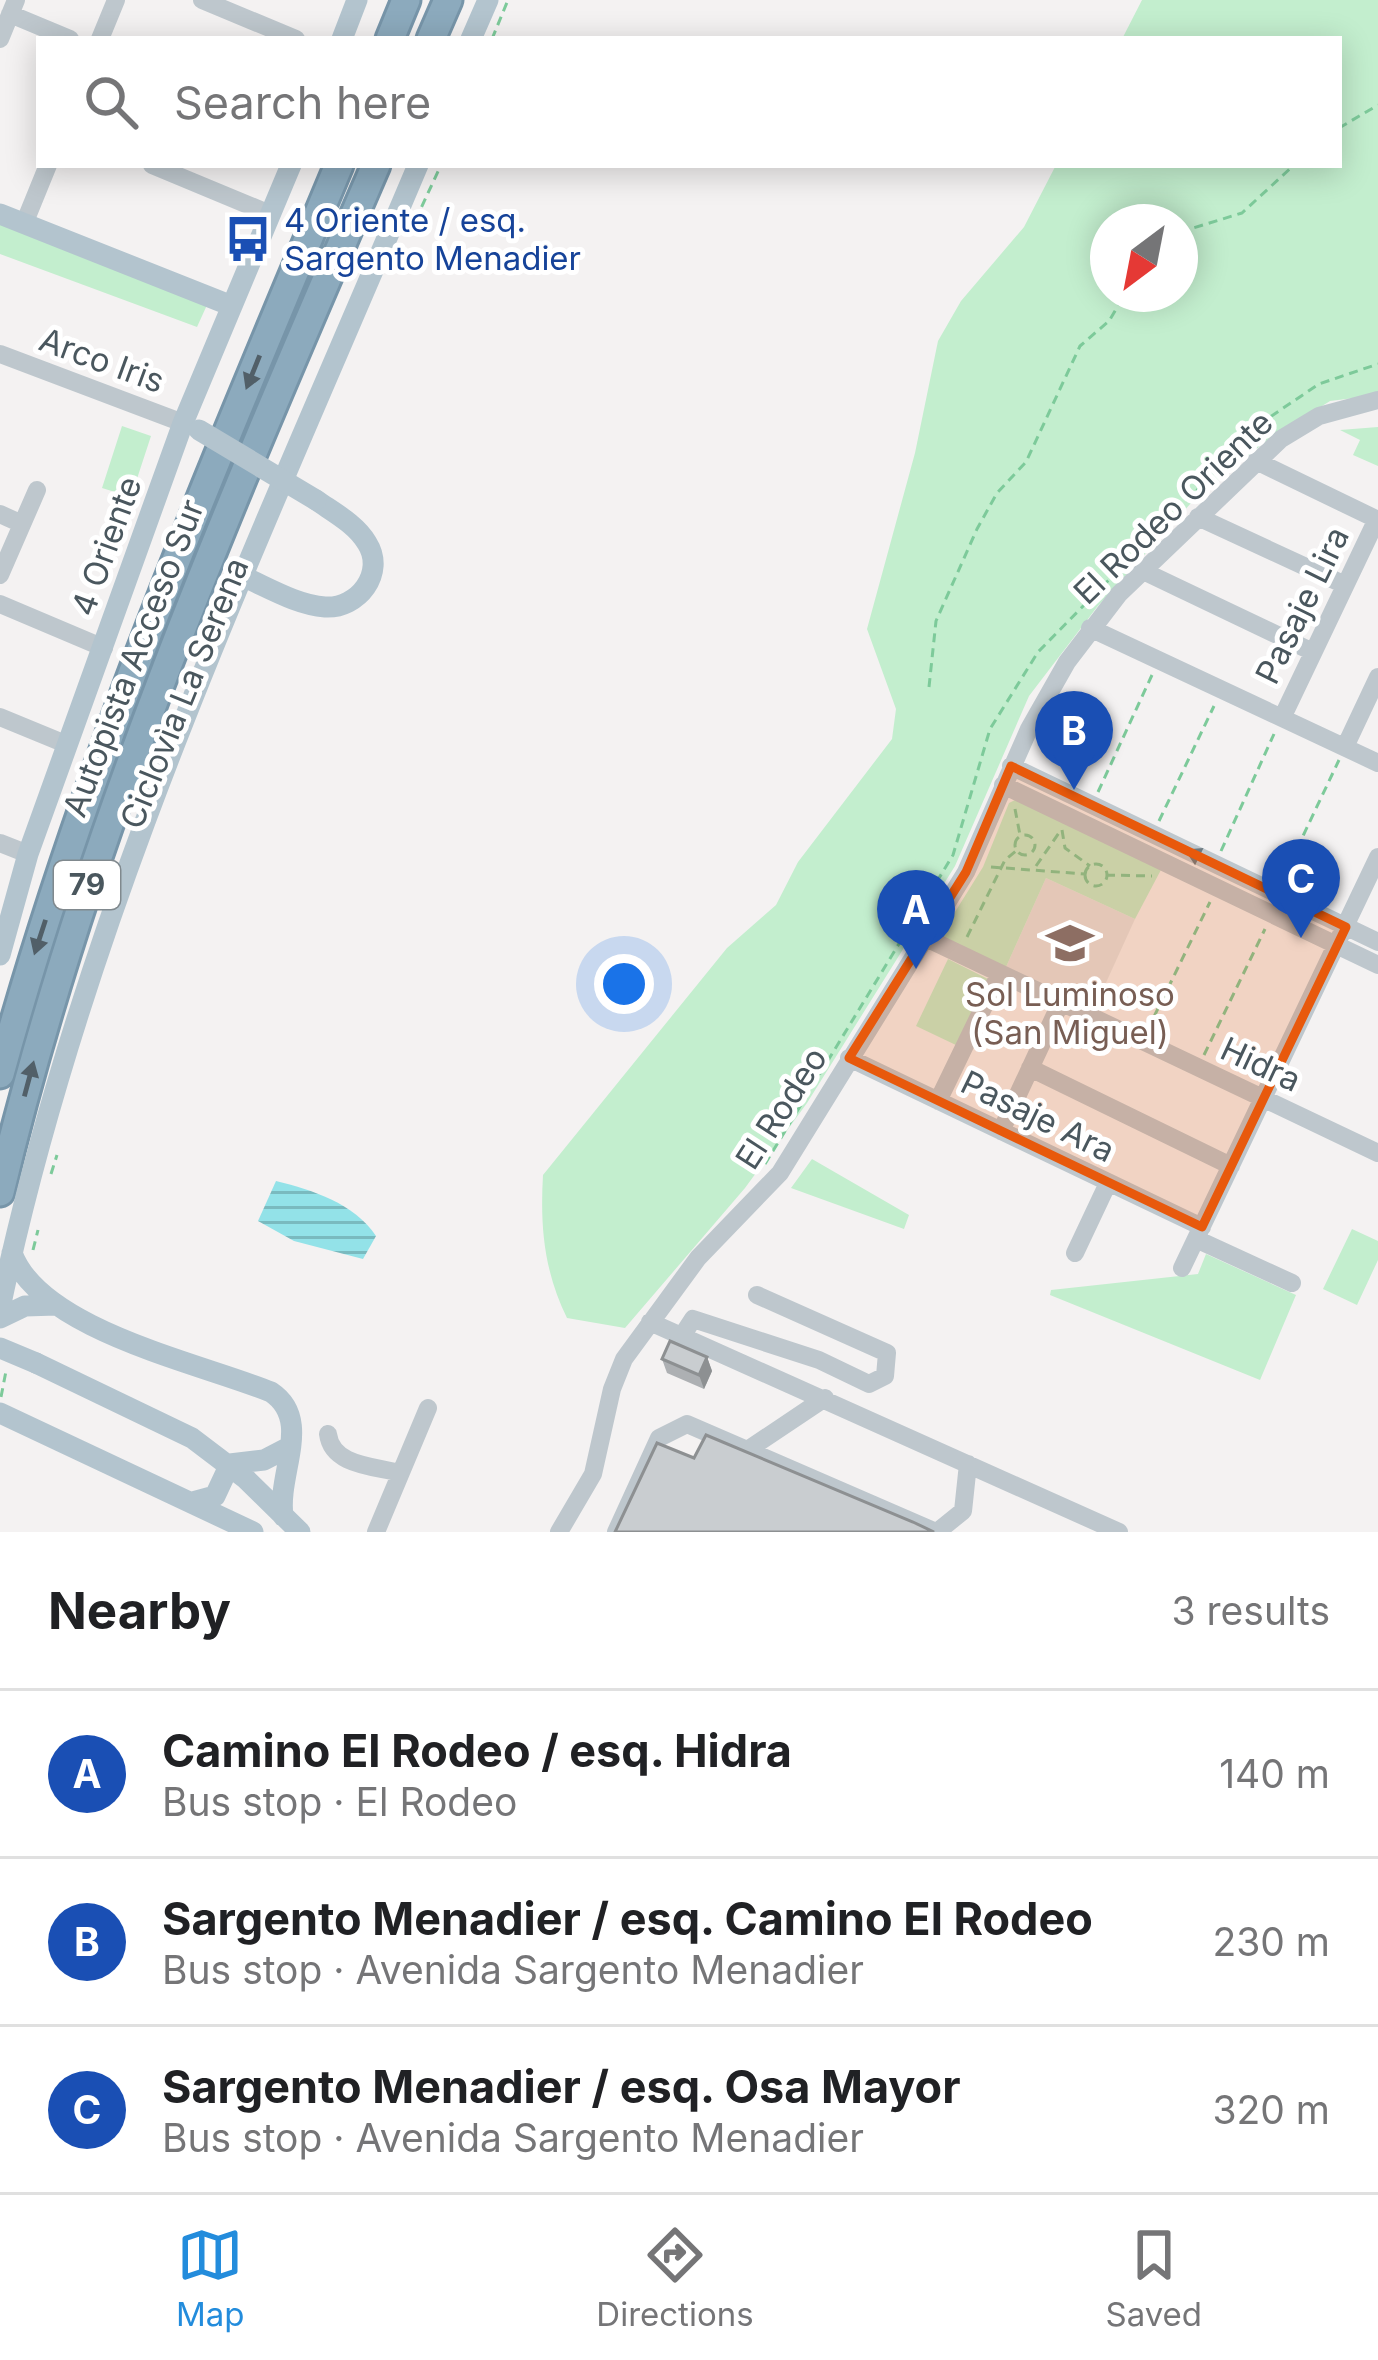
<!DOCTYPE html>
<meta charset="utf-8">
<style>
:root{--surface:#fff;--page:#f2f2f2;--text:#202124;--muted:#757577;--line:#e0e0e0;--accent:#238cdc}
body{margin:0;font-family:Inter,sans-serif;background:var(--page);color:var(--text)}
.compass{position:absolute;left:1090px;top:204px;width:108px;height:108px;border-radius:50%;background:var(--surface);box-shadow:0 6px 30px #0003;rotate:212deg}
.you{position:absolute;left:624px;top:984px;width:42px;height:42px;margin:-30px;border:9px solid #fff;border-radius:50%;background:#1a73e8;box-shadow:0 0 0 18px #1a73e833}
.badge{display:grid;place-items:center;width:78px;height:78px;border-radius:50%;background:var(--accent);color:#fff;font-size:39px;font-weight:700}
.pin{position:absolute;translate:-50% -99px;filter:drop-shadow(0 3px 6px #0008)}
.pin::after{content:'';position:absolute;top:63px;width:42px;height:36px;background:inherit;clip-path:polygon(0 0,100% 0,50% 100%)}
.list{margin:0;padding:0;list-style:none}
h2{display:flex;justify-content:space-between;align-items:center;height:156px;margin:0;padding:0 48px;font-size:51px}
h2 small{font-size:39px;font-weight:400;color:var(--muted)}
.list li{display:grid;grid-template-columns:78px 1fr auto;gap:36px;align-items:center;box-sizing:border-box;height:168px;padding:0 48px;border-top:3px solid var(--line)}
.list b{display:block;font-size:45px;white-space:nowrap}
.list p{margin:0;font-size:39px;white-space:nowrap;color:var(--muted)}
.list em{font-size:39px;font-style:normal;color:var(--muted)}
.icon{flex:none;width:66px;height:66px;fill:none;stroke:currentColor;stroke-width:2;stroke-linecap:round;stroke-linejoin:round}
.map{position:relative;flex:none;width:1378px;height:1532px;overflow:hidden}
.search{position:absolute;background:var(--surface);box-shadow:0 6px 30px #0003;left:36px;right:36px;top:36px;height:132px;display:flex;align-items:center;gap:30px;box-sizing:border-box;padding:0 42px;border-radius:0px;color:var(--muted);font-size:45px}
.sheet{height:660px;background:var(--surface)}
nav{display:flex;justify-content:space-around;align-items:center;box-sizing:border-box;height:168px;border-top:3px solid var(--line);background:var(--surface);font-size:33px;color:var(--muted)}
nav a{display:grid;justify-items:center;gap:6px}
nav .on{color:var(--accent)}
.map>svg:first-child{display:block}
</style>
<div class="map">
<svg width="1378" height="1532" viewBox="0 0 1378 1532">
<defs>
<pattern id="water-rules" width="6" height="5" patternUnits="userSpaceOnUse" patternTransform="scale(3)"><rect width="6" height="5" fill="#93e2e8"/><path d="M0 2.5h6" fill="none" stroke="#7ababf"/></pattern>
</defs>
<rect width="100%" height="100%" fill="#f4f2f2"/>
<!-- education -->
<path fill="#e4e3e3" d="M 1046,878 L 1135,919 L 1094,1009 L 1006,967 Z"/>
<!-- green -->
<path fill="#c3eece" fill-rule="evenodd" d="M 1142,0 L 1378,0 L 1378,395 L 1330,401 L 1265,442 L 1192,502 L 1097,607 L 1029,696 L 955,866 L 807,1103 L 745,1188 L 625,1328 L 567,1318 C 544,1271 540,1227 543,1175 L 727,948 L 776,905 L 798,862 L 892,739 L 896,709 L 867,629 L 915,453 L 938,341 L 961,301 L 1024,227 L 1056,165 L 1339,165 L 1339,39 L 1122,39 ZM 1108,222 L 1180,222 L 1180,294 L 1108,294 Z
M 0,222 L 207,305 L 197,327 L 0,254 Z
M 122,426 L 151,436 L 131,497 L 102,488 Z
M 1378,427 L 1378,466 L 1353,455 L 1360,440 L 1340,430 Z
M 1017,799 L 1163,866 L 1135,919 L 1046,878 L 1006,967 L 940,936 L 983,867 L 1009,803 Z
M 948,959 L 990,980 L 958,1046 L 916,1026 Z
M 812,1159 L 909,1215 L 904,1229 L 791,1188 Z
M 1352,1229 L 1378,1241 L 1378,1260 L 1357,1305 L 1323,1289 Z
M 1206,1254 L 1296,1295 L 1260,1380 L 1050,1295 L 1051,1290 L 1198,1274 Z"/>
<!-- water -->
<path fill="url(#water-rules)" d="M 276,1181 C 312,1190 354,1203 376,1236 L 363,1259 L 294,1241 L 258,1221 Z"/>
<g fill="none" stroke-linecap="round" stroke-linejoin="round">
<defs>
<path id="highway" d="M 390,39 L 406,0
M 431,39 L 448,0
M 0,1074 C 85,762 215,463 339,165
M 0,1192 C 85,835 231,501 376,165"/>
</defs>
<!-- highway casing -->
<use href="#highway" stroke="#7795a9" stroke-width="33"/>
<!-- path -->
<path stroke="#7dca9a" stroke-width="3" stroke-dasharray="9 6" stroke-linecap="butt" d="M 492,39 L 508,0
M 1339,128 L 1378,105
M 1180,232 L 1242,213 L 1294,165
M 409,234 L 441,165
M 929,687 L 936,621 L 977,529 L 997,493 L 1026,462 L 1080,346 L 1109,321 L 1125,294
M 1098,792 L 1152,675
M 1015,809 L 1020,835
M 1159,821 L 1214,706
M 1062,830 L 1065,848 L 1090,866
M1015 845a10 10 0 1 1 20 0a10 10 0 1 1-20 0Z
M 1221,851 L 1274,734
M1085 875a11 11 0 1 1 22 0a11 11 0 1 1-22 0Z
M 1036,866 L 1061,830
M 991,867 L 1085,874
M 1106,875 L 1152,876
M 1284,876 L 1339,760
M 967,937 L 1005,860 L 1016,851
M 1148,1029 L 1210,902
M 1204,1055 L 1265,929
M 765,1164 L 953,855 L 990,729 L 1038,652 L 1267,419 L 1319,384 L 1378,364
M 51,1174 L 57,1155
M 33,1250 L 38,1230
M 1,1397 L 6,1371"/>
<!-- minor -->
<path stroke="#bec7cd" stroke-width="18" d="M 202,0 L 296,39
M 10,14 L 70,39
M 0,39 L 16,0
M 100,39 L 116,0
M 152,165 L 270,214
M 24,224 L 48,165
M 0,354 L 183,423
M 1256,461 L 1378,520
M 0,514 L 22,524
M 1198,517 L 1345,585
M 1143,571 L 1313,652
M 0,575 L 37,490
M 0,604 L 104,648
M 1090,628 L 1378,763
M 0,717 L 68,745
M 1282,718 L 1377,519
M 1345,747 L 1378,677
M 1011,766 L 1378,942
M 1003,785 L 1378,965
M 0,843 L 28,854
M 924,937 L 1378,1153
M 849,1058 L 1202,1227
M 1030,1068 L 1231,1166
M 938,1101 L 1000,973
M 1001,1131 L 1061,1002
M 1196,1239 L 1292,1283
M 1075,1253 L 1108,1183
M 1182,1268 L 1378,857
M 650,1322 L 1119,1532
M 682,1336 L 693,1319 L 819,1360 L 869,1384 L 885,1376 L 887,1353 L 757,1295
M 328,1434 C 332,1466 374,1466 400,1473
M 749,1449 L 825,1398
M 376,1532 L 428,1408
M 559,1532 L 593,1474 L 612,1389 L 624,1359 L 698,1258 L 780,1173 L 966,872 L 1029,729 L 1067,662 L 1119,594 L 1281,439 L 1319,416 L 1378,400
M 616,1532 L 659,1438 L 687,1424 L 936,1532
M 937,1532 L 963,1511 L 968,1464"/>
<!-- major -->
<path stroke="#b3c4ce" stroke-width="21" d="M 342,39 L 357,0
M 471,39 L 488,0
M 0,214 L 232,306
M 244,577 C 269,588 297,605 325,607 C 358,609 386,573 367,543 C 356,524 333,512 316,500
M 0,955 L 28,854 L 183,423 L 291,165
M 12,1253 C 40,1330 200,1363 271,1392 C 313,1420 277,1473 283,1516
M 0,1308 C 84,908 260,540 418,165
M 0,1318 L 25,1306 L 56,1305
M 36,1363 L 192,1438 L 246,1479 L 300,1532
M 0,1413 L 253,1532
M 230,1464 L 264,1460 L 289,1447
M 193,1502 L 215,1496 L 230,1464"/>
<!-- highway -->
<use href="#highway" stroke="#8caabd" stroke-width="27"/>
<!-- major-bridge -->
<path stroke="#b3c4ce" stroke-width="21" d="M 199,430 L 316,500
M 0,1348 L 36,1363"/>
</g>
<!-- wall -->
<path fill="#adb0b3" d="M 707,1357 L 712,1371 L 704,1389 L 667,1373 L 662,1359 Z"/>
<!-- shaded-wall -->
<path fill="#8d9092" d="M 707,1357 L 712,1371 L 704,1389 L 699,1375 Z"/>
<!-- building -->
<path fill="#c9cdd0" stroke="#8d9092" stroke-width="3" d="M 670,1341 L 707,1357 L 699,1375 L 662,1359 Z
M 706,1435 L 913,1522 L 934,1532 L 615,1532 L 657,1443 L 694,1458 Z"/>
<!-- one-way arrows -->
<defs><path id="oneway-solid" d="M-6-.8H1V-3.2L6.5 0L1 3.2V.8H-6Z" transform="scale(3)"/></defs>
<g fill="#515f68">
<use href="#oneway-solid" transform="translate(253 372) rotate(112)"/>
<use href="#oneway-solid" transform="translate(40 937) rotate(108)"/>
<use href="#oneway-solid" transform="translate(29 1079) rotate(-75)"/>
</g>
<use fill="#6d797f" href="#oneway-solid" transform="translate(1202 858) rotate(-154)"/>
<!-- marked area -->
<path fill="#e8590c" fill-opacity="0.2" stroke="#e8590c" stroke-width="9" stroke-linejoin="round" d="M 1011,766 L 1346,927 L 1202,1227 L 849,1058 L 966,872 Z"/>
<!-- icons -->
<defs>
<symbol id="bus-bare" viewBox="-9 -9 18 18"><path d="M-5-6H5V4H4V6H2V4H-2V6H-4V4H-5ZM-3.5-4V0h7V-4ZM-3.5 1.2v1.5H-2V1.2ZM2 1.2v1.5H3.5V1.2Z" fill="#1a4fb4" stroke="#fff" stroke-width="2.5" paint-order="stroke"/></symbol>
<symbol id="school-bare" viewBox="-9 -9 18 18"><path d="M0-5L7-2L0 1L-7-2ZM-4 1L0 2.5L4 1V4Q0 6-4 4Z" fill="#8d6e63" stroke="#fff" stroke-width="2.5" paint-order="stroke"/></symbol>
</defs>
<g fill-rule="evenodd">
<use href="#bus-bare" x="215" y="206" width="66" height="66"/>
<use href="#school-bare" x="1037" y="910" width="66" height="66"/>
</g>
<g text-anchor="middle" stroke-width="10" stroke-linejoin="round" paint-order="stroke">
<!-- shield labels -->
<rect fill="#fff" stroke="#80898e" stroke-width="3" x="54" y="861" width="66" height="48" rx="9"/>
<g font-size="30" font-weight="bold" fill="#4a575e">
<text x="87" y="895">79</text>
</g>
<!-- transit labels -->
<g font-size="33" fill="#164399" stroke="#fff" text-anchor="start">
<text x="284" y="232">4 Oriente / esq.<tspan x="284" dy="38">Sargento Menadier</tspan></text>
</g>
<!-- street labels -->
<g font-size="33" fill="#4a575e" stroke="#fff">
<text transform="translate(102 360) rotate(20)" y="12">Arco Iris</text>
<text transform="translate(1173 507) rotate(-44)" y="12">El Rodeo Oriente</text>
<text transform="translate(106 546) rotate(-70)" y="12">4 Oriente</text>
<text transform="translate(1302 605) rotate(-64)" y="12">Pasaje Lira</text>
<text transform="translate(133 658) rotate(-69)" y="12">Autopista Acceso Sur</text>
<text transform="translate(184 693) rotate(-68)" y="12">Ciclovìa La Serena</text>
<text transform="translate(1261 1064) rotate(25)" y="12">Hidra</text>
<text transform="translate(781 1108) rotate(-57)" y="12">El Rodeo</text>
<text transform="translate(1038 1116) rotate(26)" y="12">Pasaje Ara</text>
</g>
<!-- education labels -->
<g font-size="33" fill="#785e54" stroke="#fff">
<text x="1070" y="1006">Sol Luminoso<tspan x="1070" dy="38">(San Miguel)</tspan></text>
</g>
</g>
</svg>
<svg class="compass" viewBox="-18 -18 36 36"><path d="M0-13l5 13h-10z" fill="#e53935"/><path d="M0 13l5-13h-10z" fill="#757577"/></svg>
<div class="you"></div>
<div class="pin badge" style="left:916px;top:969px;background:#1a4fb4">A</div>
<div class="pin badge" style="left:1074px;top:790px;background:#1a4fb4">B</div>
<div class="pin badge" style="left:1301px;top:938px;background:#1a4fb4">C</div>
<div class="search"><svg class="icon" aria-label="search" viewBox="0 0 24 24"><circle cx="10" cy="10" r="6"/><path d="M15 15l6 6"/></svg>Search here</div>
</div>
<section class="sheet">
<h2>Nearby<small>3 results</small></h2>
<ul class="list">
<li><span class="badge" style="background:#1a4fb4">A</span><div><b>Camino El Rodeo / esq. Hidra</b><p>Bus stop · El Rodeo</p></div><em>140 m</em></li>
<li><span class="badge" style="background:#1a4fb4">B</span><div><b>Sargento Menadier / esq. Camino El Rodeo</b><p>Bus stop · Avenida Sargento Menadier</p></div><em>230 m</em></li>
<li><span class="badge" style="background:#1a4fb4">C</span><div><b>Sargento Menadier / esq. Osa Mayor</b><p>Bus stop · Avenida Sargento Menadier</p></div><em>320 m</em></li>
</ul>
</section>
<nav>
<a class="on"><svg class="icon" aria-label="map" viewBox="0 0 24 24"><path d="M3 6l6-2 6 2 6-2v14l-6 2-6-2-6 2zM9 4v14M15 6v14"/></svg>Map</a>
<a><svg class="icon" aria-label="directions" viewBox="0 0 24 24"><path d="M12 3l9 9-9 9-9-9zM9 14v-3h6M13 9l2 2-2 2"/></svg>Directions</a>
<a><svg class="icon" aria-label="saved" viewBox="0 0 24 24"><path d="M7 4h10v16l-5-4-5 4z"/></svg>Saved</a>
</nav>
